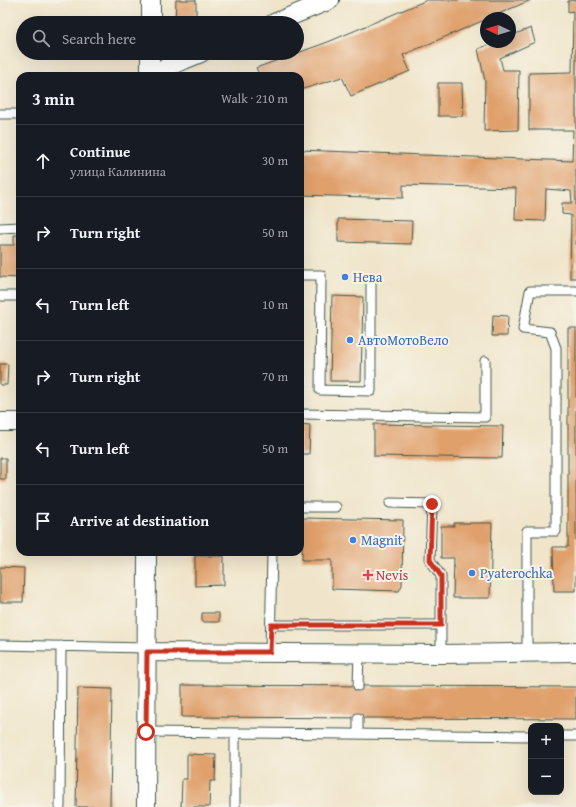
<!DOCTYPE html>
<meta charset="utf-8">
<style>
:root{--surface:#171b24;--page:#20242c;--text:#f1f3f6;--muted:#9ea1a6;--line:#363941}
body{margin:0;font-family:"Gentium Book Plus",serif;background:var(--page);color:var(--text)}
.controls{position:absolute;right:12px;bottom:12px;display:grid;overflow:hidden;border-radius:8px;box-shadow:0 4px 16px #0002}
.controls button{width:36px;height:36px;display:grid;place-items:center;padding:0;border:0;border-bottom:1px solid var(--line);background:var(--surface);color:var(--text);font:20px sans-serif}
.compass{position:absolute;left:480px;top:12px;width:36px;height:36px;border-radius:50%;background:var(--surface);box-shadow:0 4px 16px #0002;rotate:274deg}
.stop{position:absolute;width:12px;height:12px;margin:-9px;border:3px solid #c8321e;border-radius:50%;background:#fff}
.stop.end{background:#c8321e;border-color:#fff;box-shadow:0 1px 4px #0008}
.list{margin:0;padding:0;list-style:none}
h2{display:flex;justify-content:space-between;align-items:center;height:52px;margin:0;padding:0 16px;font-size:17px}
h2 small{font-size:13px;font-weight:400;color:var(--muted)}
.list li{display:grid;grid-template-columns:26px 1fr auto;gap:12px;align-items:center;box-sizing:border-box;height:72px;padding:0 16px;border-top:1px solid var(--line)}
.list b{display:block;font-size:15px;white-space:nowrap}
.list p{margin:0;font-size:13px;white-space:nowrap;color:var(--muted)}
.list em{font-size:13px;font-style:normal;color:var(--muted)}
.icon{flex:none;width:22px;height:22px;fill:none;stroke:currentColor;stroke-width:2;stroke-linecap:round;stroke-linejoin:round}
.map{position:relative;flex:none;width:576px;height:807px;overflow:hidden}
.search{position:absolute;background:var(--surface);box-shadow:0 4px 16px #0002;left:16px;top:16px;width:288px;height:44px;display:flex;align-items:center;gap:10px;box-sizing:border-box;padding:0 14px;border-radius:22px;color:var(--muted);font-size:15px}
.panel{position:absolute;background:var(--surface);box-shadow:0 4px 16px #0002;left:16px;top:72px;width:288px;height:484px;border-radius:12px}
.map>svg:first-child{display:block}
</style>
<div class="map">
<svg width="576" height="807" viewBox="0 0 576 807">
<rect width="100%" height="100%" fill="#f7f3e8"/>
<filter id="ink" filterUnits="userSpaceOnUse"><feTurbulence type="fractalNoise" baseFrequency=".025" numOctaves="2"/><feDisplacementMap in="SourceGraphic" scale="8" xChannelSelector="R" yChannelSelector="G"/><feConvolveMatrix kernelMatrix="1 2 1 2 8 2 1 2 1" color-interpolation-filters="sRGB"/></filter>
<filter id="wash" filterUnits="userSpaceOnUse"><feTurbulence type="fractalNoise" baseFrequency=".012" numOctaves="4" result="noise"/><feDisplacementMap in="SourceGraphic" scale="16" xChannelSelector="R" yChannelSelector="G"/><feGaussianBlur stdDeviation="0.9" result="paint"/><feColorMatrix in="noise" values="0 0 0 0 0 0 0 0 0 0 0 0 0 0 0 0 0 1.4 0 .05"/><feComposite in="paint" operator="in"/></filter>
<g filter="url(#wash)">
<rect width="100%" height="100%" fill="#f0e5ca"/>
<g id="blocks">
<!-- building -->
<path fill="#e0a06c" d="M 176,0 L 196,0 L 196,23 L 175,23 Z
M 427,0 L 531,0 L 403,55 L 410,71 L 351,96 L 342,77 L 300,90 L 300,76 L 260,76 L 256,68 L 328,42 Z
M 576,0 L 576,278 L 570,278 L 571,215 L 562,214 L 562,203 L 572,203 L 571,191 L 546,189 L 545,221 L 515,220 L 516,188 L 403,185 L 403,198 L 300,195 L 300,150 L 572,161 L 573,130 L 529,130 L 529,73 L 572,72 L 573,11 L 568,12 L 568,1 Z
M 531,28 L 535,42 L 500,58 L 503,70 L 519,70 L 518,130 L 484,131 L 485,81 L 478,49 L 495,42 L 510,42 L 510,36 Z
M 438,83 L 462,83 L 463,116 L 438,116 Z
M 338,219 L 412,221 L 411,244 L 338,242 Z
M 14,235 L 20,235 L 20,278 L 0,277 L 0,245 L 14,245 Z
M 332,296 L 363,297 L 361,381 L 330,381 Z
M 493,315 L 508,316 L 507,336 L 492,336 Z
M 568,328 L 576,328 L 576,591 L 554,591 L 553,547 L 568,547 Z
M 0,364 L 8,364 L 7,385 L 0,385 Z
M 300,424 L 310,425 L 309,454 L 300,454 Z
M 374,424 L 503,426 L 502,458 L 374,456 Z
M 0,458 L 6,458 L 6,479 L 0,479 Z
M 303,518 L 403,520 L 402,585 L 399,591 L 332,589 L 332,560 L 302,560 Z
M 454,523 L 492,523 L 490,598 L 453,598 L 454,558 L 441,558 L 441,526 L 454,526 Z
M 195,556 L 224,556 L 224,585 L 195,586 Z
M 0,567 L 24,568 L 23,602 L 0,602 Z
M 202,613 L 219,613 L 219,622 L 202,622 Z
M 182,685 L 576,687 L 576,719 L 182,717 Z
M 78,688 L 112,689 L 110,807 L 76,807 Z
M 187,754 L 216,755 L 215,781 L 210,781 L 209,807 L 181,807 L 182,779 L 187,779 Z"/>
</g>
</g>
<g filter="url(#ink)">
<use href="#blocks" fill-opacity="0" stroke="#3e564a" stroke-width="1"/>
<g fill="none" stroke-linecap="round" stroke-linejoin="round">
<defs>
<path id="service" d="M 0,114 L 20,114
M 0,228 L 20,227
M 300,275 L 321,275 L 320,390 L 371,391 L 371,279
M 0,296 L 20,296
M 300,414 L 485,417 L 485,361
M 390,503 L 432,504 L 430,560 L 441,576 L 441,654
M 300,507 L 336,507
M 271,625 L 441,625
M 0,645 L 147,648
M 270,652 L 272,552
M 527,653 L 527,531 L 556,531 L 556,348 L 550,332 L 523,329 L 530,291 L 576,291
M 358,686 L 359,653
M 146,732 L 531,736
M 358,734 L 358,718
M 561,736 L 576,736
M 60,807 L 61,646
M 235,807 L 235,733"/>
<path id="minor" d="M 151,23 L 151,0
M 274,23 L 330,0
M 150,74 L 201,53
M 150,76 L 150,53
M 0,422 L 20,422
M 147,652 L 441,654 L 576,652
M 146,807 L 147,552"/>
</defs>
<!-- service casing -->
<use href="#service" stroke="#3e564a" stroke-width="11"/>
<!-- minor casing -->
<use href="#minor" stroke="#3e564a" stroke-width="20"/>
<!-- service -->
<use href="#service" stroke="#fff" stroke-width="9"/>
<!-- minor -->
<use href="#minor" stroke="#fff" stroke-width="18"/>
</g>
</g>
<g fill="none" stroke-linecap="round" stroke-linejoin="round" filter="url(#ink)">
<!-- route -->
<path stroke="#c8321e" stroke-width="5" d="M 146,732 L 147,652 L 270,652 L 271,625 L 441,625 L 441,576 L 430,560 L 432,504"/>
</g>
<!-- markers -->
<g fill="#3f7fe0" stroke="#f7f3e8" stroke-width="1.5">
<circle cx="345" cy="277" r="4"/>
<circle cx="350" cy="340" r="4"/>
<circle cx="353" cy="540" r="4"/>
<circle cx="472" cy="573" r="4"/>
</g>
<path fill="#e0444e" stroke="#f7f3e8" stroke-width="1.5" d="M366 569h4v4h4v4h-4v4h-4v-4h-4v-4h4z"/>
<g text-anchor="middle" stroke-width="4" stroke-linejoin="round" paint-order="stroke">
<!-- shop labels -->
<g font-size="14" fill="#366cbe" stroke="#f7f3e8" text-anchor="start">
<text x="353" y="282">Нева</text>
<text x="358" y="345">АвтоМотоВело</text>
<text x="361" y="545">Magnit</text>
<text x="480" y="578">Pyaterochka</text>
</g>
<!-- health labels -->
<g font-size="14" fill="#be3a42" stroke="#f7f3e8" text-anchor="start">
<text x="376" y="580">Nevis</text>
</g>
</g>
</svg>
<div class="controls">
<button>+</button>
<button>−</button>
</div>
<svg class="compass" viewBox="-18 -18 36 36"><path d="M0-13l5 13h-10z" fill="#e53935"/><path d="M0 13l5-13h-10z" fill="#9ea1a6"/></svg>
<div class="stop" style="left:146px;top:732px"></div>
<div class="stop end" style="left:432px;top:504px"></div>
<div class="search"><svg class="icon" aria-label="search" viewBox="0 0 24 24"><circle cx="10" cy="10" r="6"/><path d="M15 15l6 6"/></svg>Search here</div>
<section class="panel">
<h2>3 min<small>Walk · 210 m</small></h2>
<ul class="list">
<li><svg class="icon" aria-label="ahead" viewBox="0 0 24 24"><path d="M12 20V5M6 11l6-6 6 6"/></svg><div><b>Continue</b><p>улица Калинина</p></div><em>30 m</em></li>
<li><svg class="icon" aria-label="right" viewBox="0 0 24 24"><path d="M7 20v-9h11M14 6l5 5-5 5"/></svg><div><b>Turn right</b></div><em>50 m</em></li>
<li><svg class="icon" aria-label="left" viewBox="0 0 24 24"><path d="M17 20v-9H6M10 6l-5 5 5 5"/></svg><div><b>Turn left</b></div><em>10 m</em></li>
<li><svg class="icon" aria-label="right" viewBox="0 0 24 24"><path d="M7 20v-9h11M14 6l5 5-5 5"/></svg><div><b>Turn right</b></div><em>70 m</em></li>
<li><svg class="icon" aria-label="left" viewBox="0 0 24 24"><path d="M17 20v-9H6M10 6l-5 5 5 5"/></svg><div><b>Turn left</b></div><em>50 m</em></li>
<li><svg class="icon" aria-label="arrive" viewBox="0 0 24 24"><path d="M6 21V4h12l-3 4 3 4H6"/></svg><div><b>Arrive at destination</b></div></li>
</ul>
</section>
</div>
